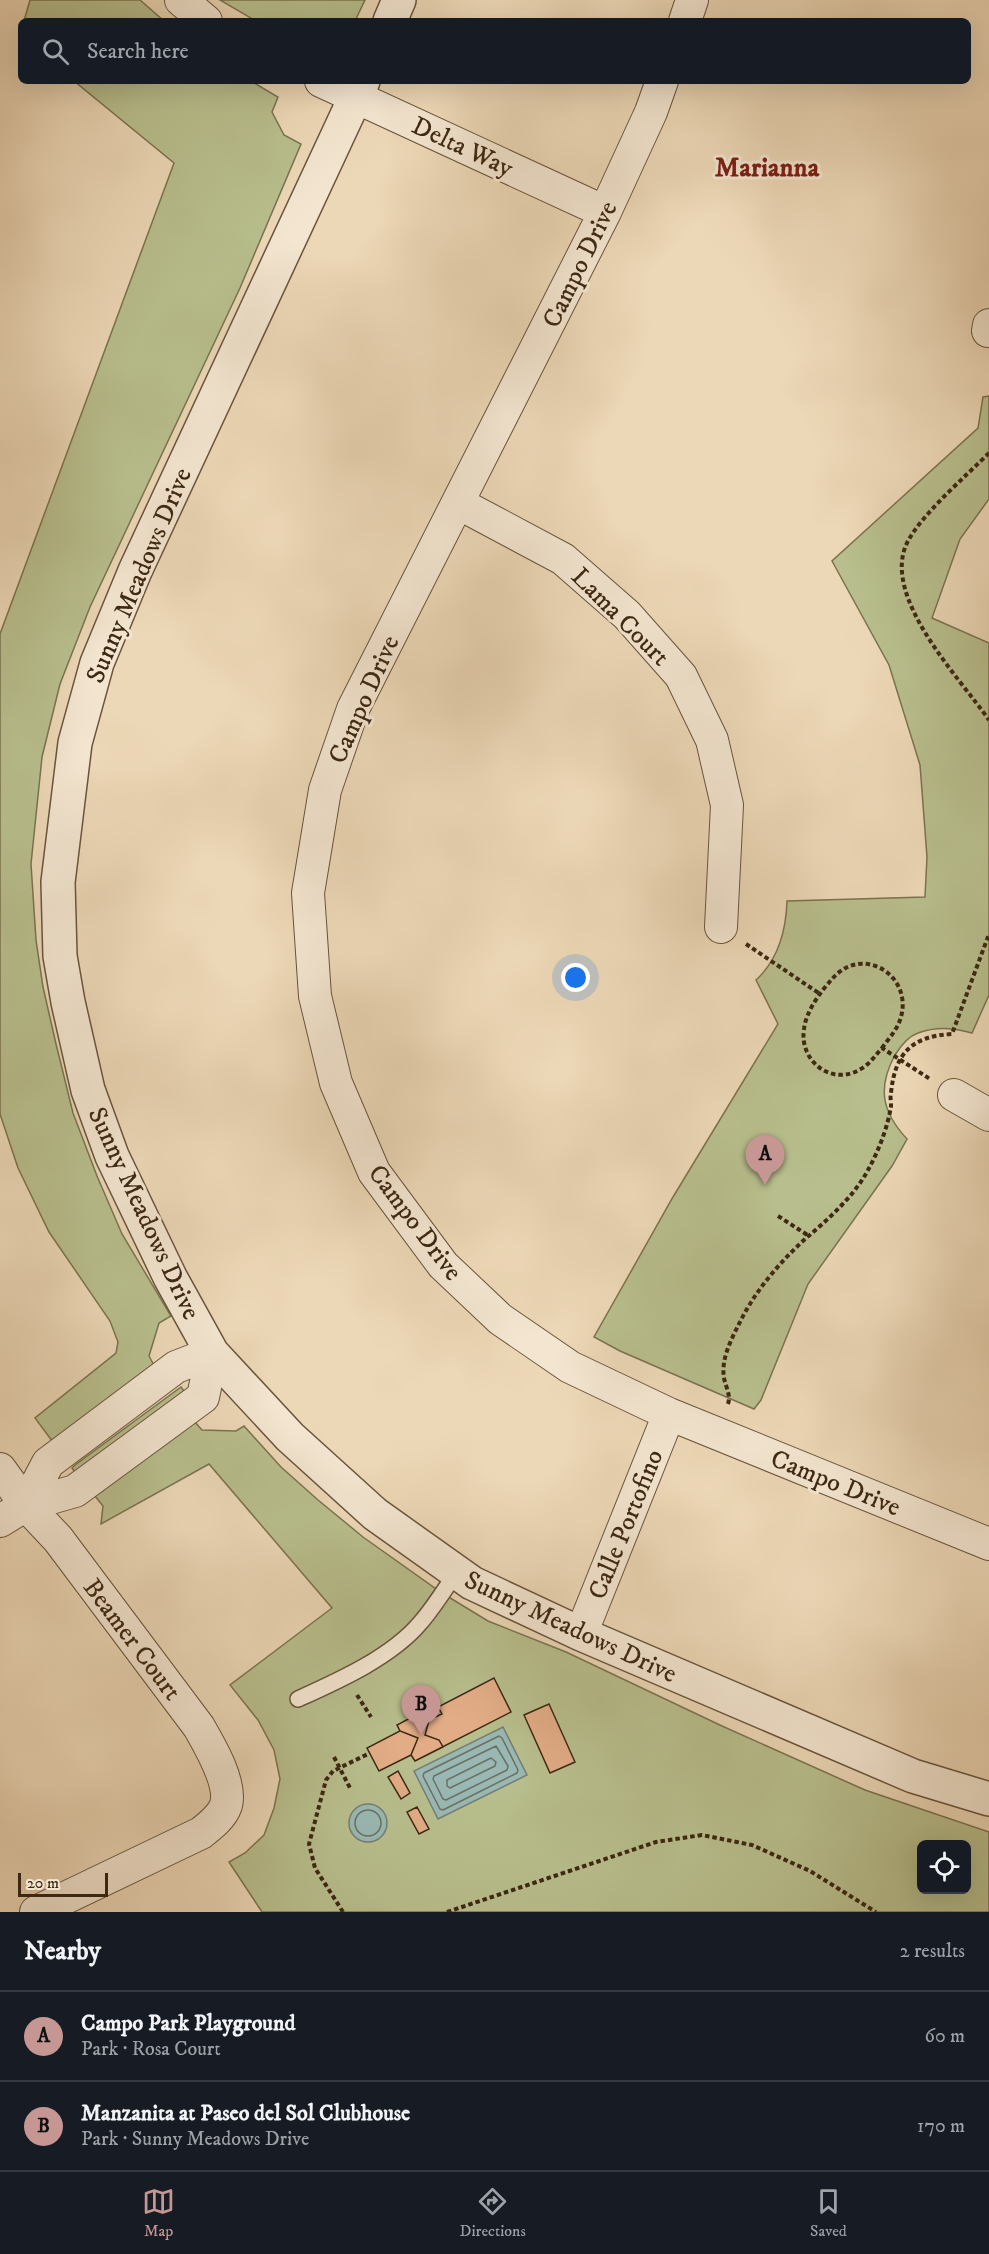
<!DOCTYPE html>
<meta charset="utf-8">
<style>
:root{--surface:#171b24;--page:#242831;--text:#f1f3f6;--muted:#9ea1a6;--line:#363941;--accent:#c59692}
body{margin:0;font-family:"IM FELL DW Pica",serif;background:var(--page);color:var(--text)}
.controls{position:absolute;right:18px;bottom:18px;display:grid;overflow:hidden;border-radius:9px;box-shadow:0 6px 24px #0002}
.controls button{width:54px;height:54px;display:grid;place-items:center;padding:0;border:0;border-bottom:2px solid var(--line);background:var(--surface);color:var(--text);font:30px sans-serif}
.scale{position:absolute;left:18px;bottom:15px;width:90px;box-sizing:border-box;padding-left:6px;border:3px solid #3d2812;border-top:0;font-size:16px;line-height:21px;white-space:nowrap;color:#3d2812;-webkit-text-stroke:4px #f3e5d0;paint-order:stroke}
.you{position:absolute;left:576px;top:978px;width:21px;height:21px;margin:-15px;border:4px solid #fff;border-radius:50%;background:#1a73e8;box-shadow:0 0 0 9px #1a73e833}
.badge{display:grid;place-items:center;width:39px;height:39px;border-radius:50%;background:var(--accent);color:#111;font-size:20px;font-weight:700}
.pin{position:absolute;translate:-50% -50px;filter:drop-shadow(0 2px 3px #0008)}
.pin::after{content:'';position:absolute;top:32px;width:21px;height:18px;background:inherit;clip-path:polygon(0 0,100% 0,50% 100%)}
.list{margin:0;padding:0;list-style:none}
h2{display:flex;justify-content:space-between;align-items:center;height:78px;margin:0;padding:0 24px;font-size:26px}
h2 small{font-size:20px;font-weight:400;color:var(--muted)}
.list li{display:grid;grid-template-columns:39px 1fr auto;gap:18px;align-items:center;box-sizing:border-box;height:90px;padding:0 24px;border-top:2px solid var(--line)}
.list b{display:block;font-size:22px;white-space:nowrap}
.list p{margin:0;font-size:20px;white-space:nowrap;color:var(--muted)}
.list em{font-size:20px;font-style:normal;color:var(--muted)}
.icon{flex:none;width:33px;height:33px;fill:none;stroke:currentColor;stroke-width:2;stroke-linecap:round;stroke-linejoin:round}
.map{position:relative;flex:none;width:989px;height:1912px;overflow:hidden}
.search{position:absolute;background:var(--surface);box-shadow:0 6px 24px #0002;left:18px;right:18px;top:18px;height:66px;display:flex;align-items:center;gap:15px;box-sizing:border-box;padding:0 21px;border-radius:9px;color:var(--muted);font-size:22px}
.sheet{height:258px;background:var(--surface)}
nav{display:flex;justify-content:space-around;align-items:center;box-sizing:border-box;height:84px;border-top:2px solid var(--line);background:var(--surface);font-size:16px;color:var(--muted)}
nav a{display:grid;justify-items:center;gap:3px}
nav .on{color:var(--accent)}
.map>svg:first-child{display:block}
</style>
<div class="map">
<svg width="989" height="1912" viewBox="0 0 989 1912">
<rect width="100%" height="100%" fill="#ecd7b6"/>
<filter id="stains"><feTurbulence type="fractalNoise" baseFrequency=".00333" numOctaves="4"/><feColorMatrix values="0 0 0 0 .2 0 0 0 0 .09 0 0 0 0 .02 0 0 0 .5 -.17"/></filter>
<radialGradient id="worn" r=".72"><stop offset=".6" stop-color="#630" stop-opacity="0"/><stop offset="1" stop-color="#630" stop-opacity=".3"/></radialGradient>
<!-- green -->
<path fill="#b8be8d" stroke="#7a7350" stroke-width="1.5" fill-rule="evenodd" d="M 30,0 L 140,0 L 164,21 L 24,21 Z
M 220,0 L 365,0 L 355,21 L 335,19 L 332,21 L 256,21 Z
M 74,81 L 251,81 L 278,97 L 272,112 L 284,135 L 301,144 L 240,288 L 90,607 L 60,684 L 42,757 L 31,864 L 36,940 L 43,987 L 56,1044 L 73,1113 L 97,1176 L 122,1234 L 171,1316 L 159,1323 L 149,1356 L 156,1369 L 55,1445 L 35,1418 L 116,1353 L 118,1342 L 110,1321 L 49,1232 L 18,1168 L 0,1114 L 0,634 L 174,163 Z
M 989,396 L 989,499 L 960,539 L 932,618 L 989,643 L 989,995 L 972,1033 C 954,1028 937,1026 918,1033 C 909,1036 900,1047 895,1055 C 877,1088 882,1112 907,1139 L 892,1166 L 808,1284 L 761,1400 L 754,1409 L 620,1351 L 594,1337 L 673,1197 L 778,1024 L 756,980 C 779,959 786,931 787,901 L 925,897 L 927,857 L 920,765 L 889,665 L 832,561 L 978,428 L 983,397 Z
M 181,1387 L 184,1391 L 75,1472 L 72,1468 L 75,1465 Z
M 194,1421 L 202,1430 L 236,1431 L 244,1426 L 281,1467 L 318,1500 L 363,1537 L 442,1593 L 488,1621 L 566,1652 L 722,1726 L 865,1790 L 989,1832 L 989,1912 L 262,1912 L 229,1862 L 245,1853 L 264,1835 L 274,1808 L 280,1779 L 274,1750 L 258,1720 L 230,1685 L 332,1608 L 209,1464 L 101,1524 L 103,1506 L 94,1495 ZM 922,1844 L 966,1844 L 966,1890 L 922,1890 Z"/>
<!-- water -->
<path fill="#99b8b3" stroke="#747e73" stroke-width="1.5" d="M 503,1727 L 527,1775 L 438,1819 L 414,1771 Z
M349 1823a19 19 0 1 1 38 0a19 19 0 1 1-38 0Z"/>
<g fill="none" stroke-linecap="round" stroke-linejoin="round">
<!-- shore -->
<path stroke="#6b7062" stroke-width="1.5" d="M 499,1736 L 502,1738 L 518,1770 L 517,1773 L 443,1810 L 440,1809 L 423,1776 L 424,1773 Z
M 496,1746 L 508,1766 L 507,1770 L 446,1800 L 443,1799 L 433,1779 L 434,1776 Z
M 491,1758 L 496,1762 L 495,1766 L 450,1788 L 447,1786 L 447,1780 Z
M355 1823a13 13 0 1 1 26 0a13 13 0 1 1-26 0Z"/>
</g>
<!-- building -->
<path fill="#e1ac86" stroke="#3d2812" stroke-width="1.5" d="M 494,1678 L 511,1712 L 415,1761 L 411,1755 L 379,1771 L 367,1748 L 400,1731 L 397,1725 L 425,1710 L 429,1720 L 442,1714 L 438,1707 Z
M 549,1704 L 575,1762 L 550,1773 L 524,1715 Z
M 425,1710 L 429,1720 L 425,1735 L 439,1740 L 443,1747 L 415,1761 L 411,1755 L 418,1738 L 400,1731 L 397,1725 Z
M 398,1771 L 410,1793 L 401,1799 L 388,1777 Z
M 417,1807 L 429,1829 L 419,1834 L 407,1812 Z"/>
<g fill="none" stroke-linecap="round" stroke-linejoin="round">
<defs>
<path id="service" d="M 298,1699 C 338,1681 392,1657 421,1622 C 434,1607 445,1589 456,1573"/>
<path id="minor" d="M 181,0 L 206,21
M 685,21 L 692,0
M 321,81 L 605,212
M 662,81 L 651,112 L 605,212 L 353,709 L 325,790 L 308,893 L 315,996 L 336,1083 L 374,1172 L 443,1265 L 500,1319 L 570,1367 L 669,1414 L 989,1544
M 988,331 L 989,325
M 458,503 L 563,559 L 627,615 L 681,676 L 712,740 L 727,805 L 721,927
M 954,1095 L 989,1115
M 0,1469 L 26,1505 L 58,1539 L 199,1727 C 210,1746 232,1783 226,1805 C 222,1817 210,1826 201,1833 L 36,1912
M 26,1505 L 48,1463 L 176,1367 L 212,1353
M 0,1521 L 26,1505 L 75,1491 L 203,1397 L 212,1353
M 581,1634 L 669,1414"/>
<path id="tertiary" d="M 390,21 L 399,0
M 363,81 L 135,571 L 97,663 L 75,743 L 58,882 L 60,956 L 68,1002 L 88,1090 L 112,1156 L 170,1277 L 212,1353 L 290,1437 L 375,1514 L 472,1583 L 581,1634 L 913,1776 L 989,1799"/>
</defs>
<!-- service casing -->
<use href="#service" stroke="#69543b" stroke-width="18"/>
<!-- minor casing -->
<use href="#minor" stroke="#69543b" stroke-width="34"/>
<!-- tertiary casing -->
<use href="#tertiary" stroke="#69543b" stroke-width="36"/>
<!-- path -->
<path stroke="#3d2812" stroke-width="4" stroke-dasharray="4.5 3" stroke-linecap="butt" d="M 989,453 C 966,476 923,513 908,541 C 879,595 959,677 989,720
M 746,944 L 820,994
M 882,1048 C 887,1041 894,1033 898,1025 C 919,980 865,942 833,978 C 821,991 806,1011 804,1029 C 799,1060 830,1086 859,1070 C 869,1065 875,1056 882,1048 L 930,1079
M 778,1216 L 809,1236
M 728,1404 C 731,1395 726,1388 724,1378 C 721,1360 730,1342 738,1326 C 753,1294 777,1265 804,1240 C 827,1220 853,1198 868,1170 C 878,1152 888,1127 891,1106 C 891,1102 890,1097 891,1093 C 895,1053 912,1036 952,1034 L 989,934
M 357,1695 L 371,1717
M 334,1757 L 350,1788
M 343,1912 L 315,1868 L 309,1844 L 326,1780 L 333,1771 L 370,1753
M 447,1912 L 656,1842 L 702,1835 L 752,1845 L 810,1871 L 876,1912"/>
<!-- service -->
<use href="#service" stroke="#f3e5d0" stroke-width="15"/>
<!-- minor -->
<use href="#minor" stroke="#f3e5d0" stroke-width="32"/>
<!-- tertiary -->
<use href="#tertiary" stroke="#f3e5d0" stroke-width="33"/>
</g>
<g text-anchor="middle" stroke-width="6" stroke-linejoin="round" paint-order="stroke">
<!-- street labels -->
<g font-size="26" fill="#3d2812" stroke="#f3e5d0">
<text transform="translate(463 146) rotate(25)" y="9">Delta Way</text>
<text transform="translate(579 264) rotate(-64)" y="9">Campo Drive</text>
<text transform="translate(138 575) rotate(-67)" y="9">Sunny Meadows Drive</text>
<text transform="translate(621 616) rotate(45)" y="9">Lama Court</text>
<text transform="translate(363 699) rotate(-66)" y="9">Campo Drive</text>
<text transform="translate(145 1213) rotate(65)" y="9">Sunny Meadows Drive</text>
<text transform="translate(416 1222) rotate(53)" y="9">Campo Drive</text>
<text transform="translate(836 1482) rotate(22)" y="9">Campo Drive</text>
<text transform="translate(625 1524) rotate(-68)" y="9">Calle Portofino</text>
<text transform="translate(571 1626) rotate(25)" y="9">Sunny Meadows Drive</text>
<text transform="translate(133 1639) rotate(53)" y="9">Beamer Court</text>
</g>
<!-- neighbourhood labels -->
<g font-size="27" font-weight="bold" fill="#7a1f14" stroke="#f3e5d0">
<text x="767" y="176">Marianna</text>
</g>
</g>
<rect width="100%" height="100%" filter="url(#stains)"/>
<rect width="100%" height="100%" fill="url(#worn)"/>
</svg>
<div class="controls">
<button><svg class="icon" aria-label="locate" viewBox="0 0 24 24"><circle cx="12" cy="12" r="6"/><path d="M12 2v4M12 18v4M2 12h4M18 12h4"/></svg></button>
</div>
<div class="scale">20 m</div>
<div class="you"></div>
<div class="pin badge" style="left:765px;top:1185px">A</div>
<div class="pin badge" style="left:421px;top:1735px">B</div>
<div class="search"><svg class="icon" aria-label="search" viewBox="0 0 24 24"><circle cx="10" cy="10" r="6"/><path d="M15 15l6 6"/></svg>Search here</div>
</div>
<section class="sheet">
<h2>Nearby<small>2 results</small></h2>
<ul class="list">
<li><span class="badge">A</span><div><b>Campo Park Playground</b><p>Park · Rosa Court</p></div><em>60 m</em></li>
<li><span class="badge">B</span><div><b>Manzanita at Paseo del Sol Clubhouse</b><p>Park · Sunny Meadows Drive</p></div><em>170 m</em></li>
</ul>
</section>
<nav>
<a class="on"><svg class="icon" aria-label="map" viewBox="0 0 24 24"><path d="M3 6l6-2 6 2 6-2v14l-6 2-6-2-6 2zM9 4v14M15 6v14"/></svg>Map</a>
<a><svg class="icon" aria-label="directions" viewBox="0 0 24 24"><path d="M12 3l9 9-9 9-9-9zM9 14v-3h6M13 9l2 2-2 2"/></svg>Directions</a>
<a><svg class="icon" aria-label="saved" viewBox="0 0 24 24"><path d="M7 4h10v16l-5-4-5 4z"/></svg>Saved</a>
</nav>
